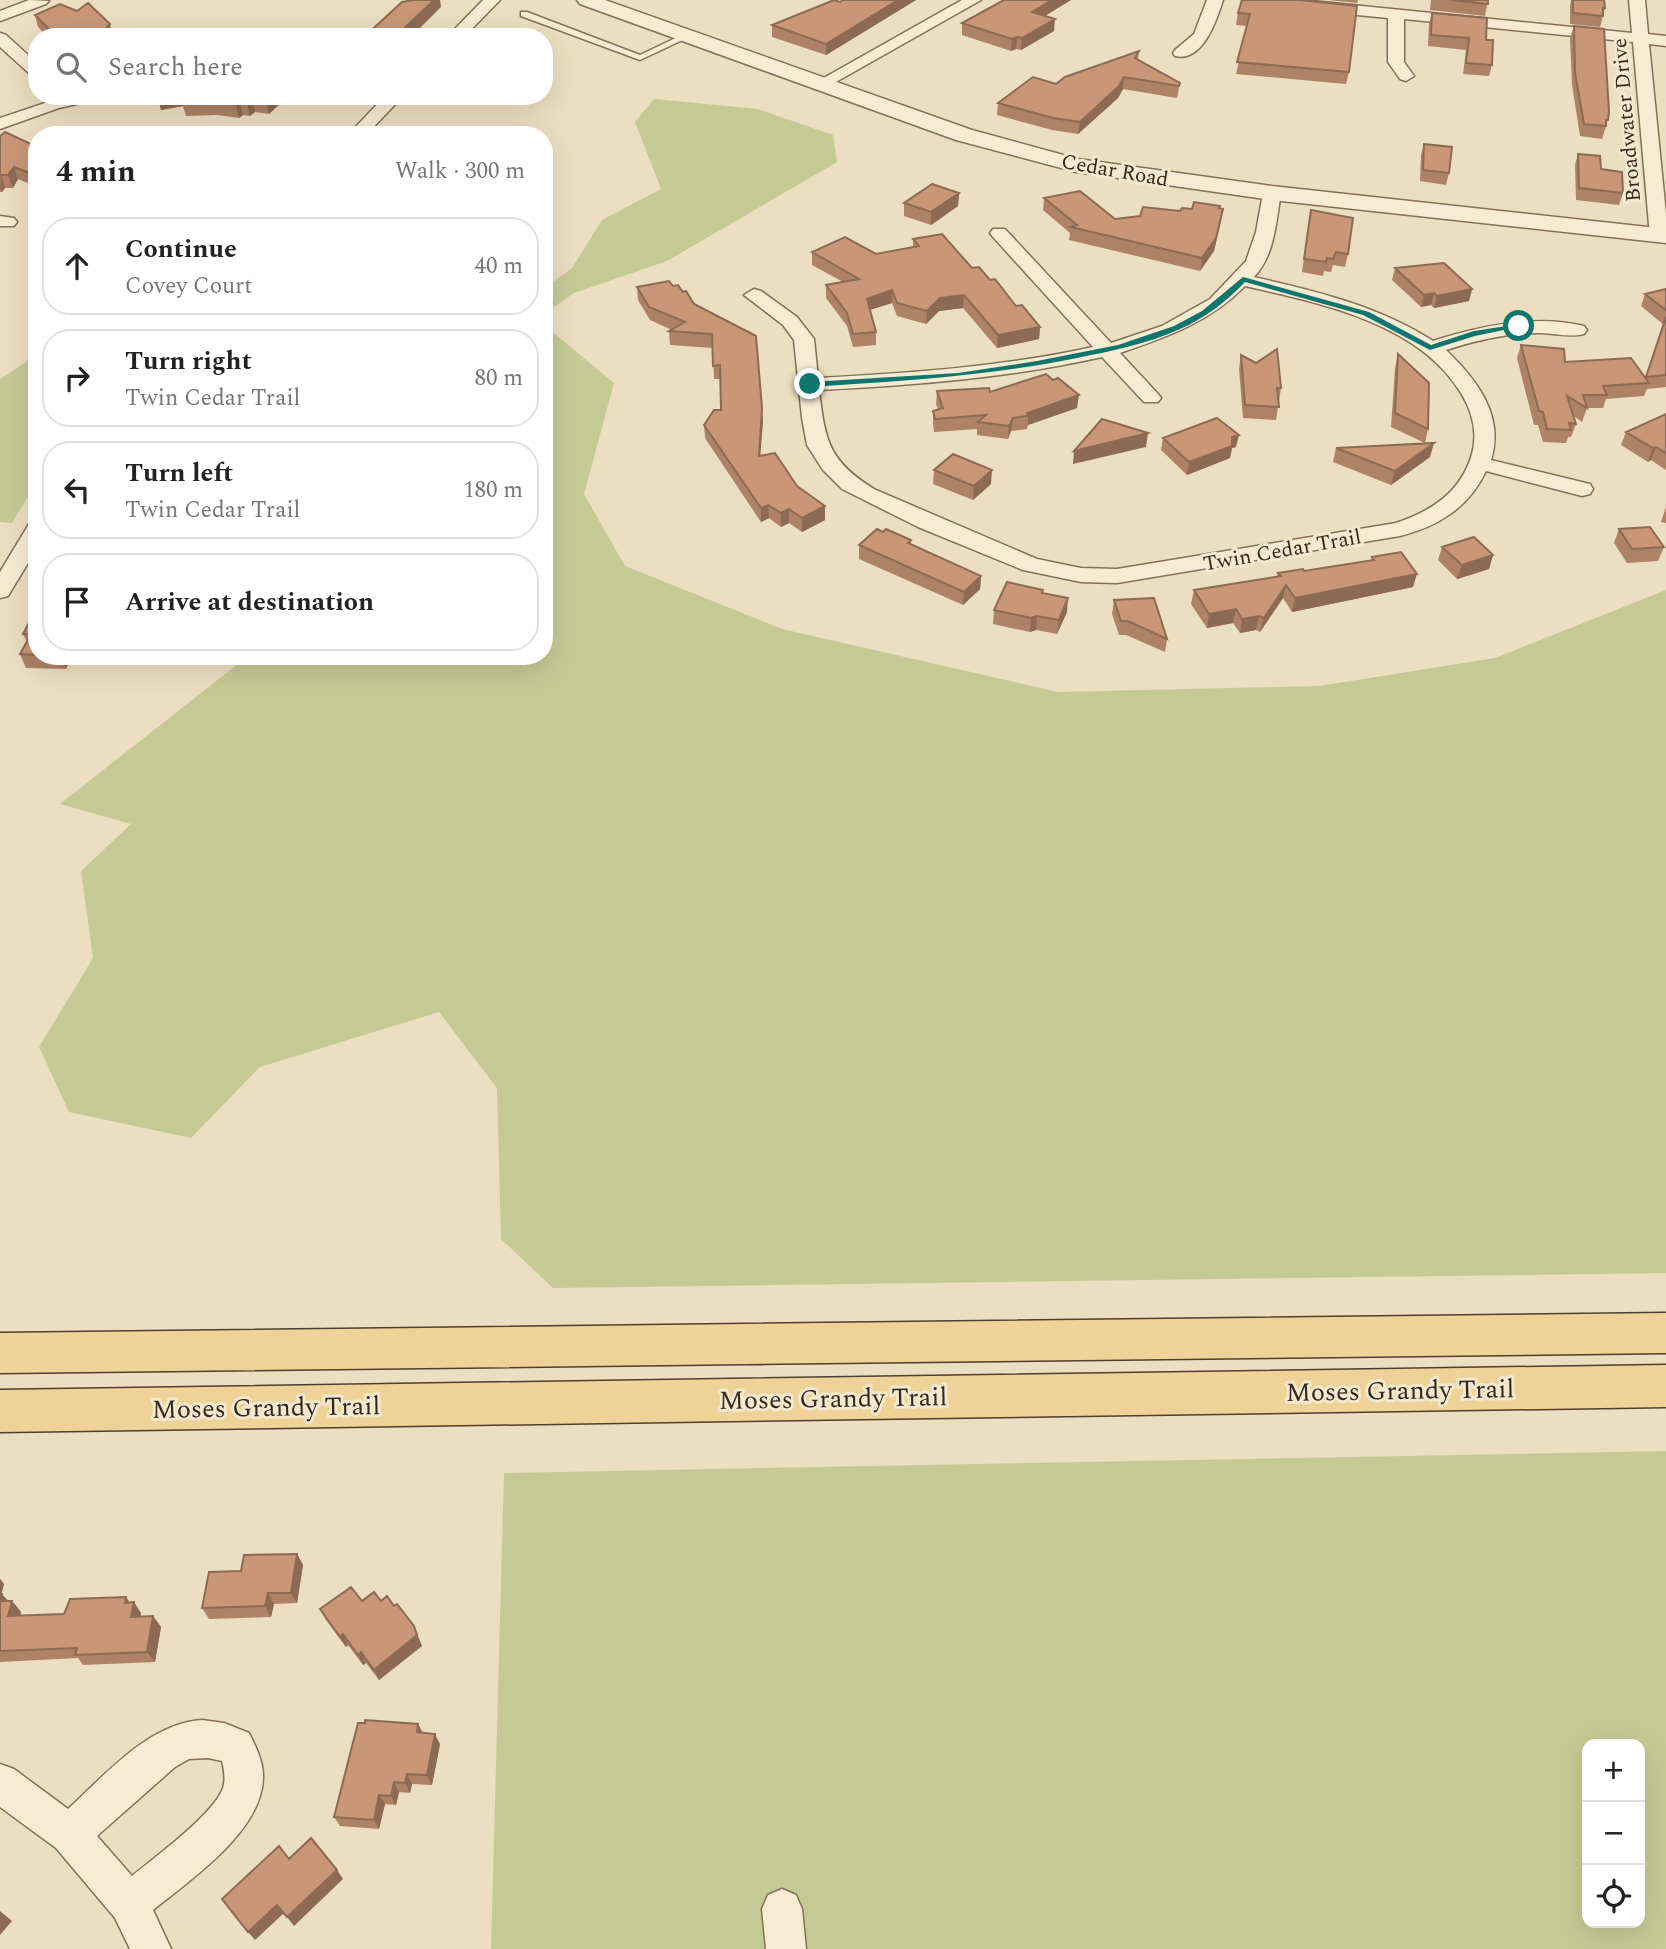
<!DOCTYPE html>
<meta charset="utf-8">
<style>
:root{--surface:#fff;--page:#f2f2f2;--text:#222;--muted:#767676;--line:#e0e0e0}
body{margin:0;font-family:Spectral,serif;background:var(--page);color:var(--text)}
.controls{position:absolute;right:21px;bottom:21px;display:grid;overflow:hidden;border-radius:14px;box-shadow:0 7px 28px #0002}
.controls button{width:63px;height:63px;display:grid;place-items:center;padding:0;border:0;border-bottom:2px solid var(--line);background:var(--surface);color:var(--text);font:35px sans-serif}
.stop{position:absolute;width:21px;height:21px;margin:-16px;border:5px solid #0f766e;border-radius:50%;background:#fff}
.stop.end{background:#0f766e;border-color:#fff;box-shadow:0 2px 7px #0008}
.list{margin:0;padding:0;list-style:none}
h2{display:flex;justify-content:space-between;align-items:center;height:91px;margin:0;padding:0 28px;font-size:30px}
h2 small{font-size:23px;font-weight:400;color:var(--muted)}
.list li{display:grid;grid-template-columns:46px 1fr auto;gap:21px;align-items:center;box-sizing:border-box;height:98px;margin:0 14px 14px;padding:0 14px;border:2px solid var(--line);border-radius:28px}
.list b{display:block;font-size:26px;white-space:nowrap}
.list p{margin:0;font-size:23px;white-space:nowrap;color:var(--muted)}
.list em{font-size:23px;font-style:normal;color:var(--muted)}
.icon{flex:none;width:38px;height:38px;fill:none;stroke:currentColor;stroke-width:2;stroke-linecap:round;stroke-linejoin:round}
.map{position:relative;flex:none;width:1666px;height:1949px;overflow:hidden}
.search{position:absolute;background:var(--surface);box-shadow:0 7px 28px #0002;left:28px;top:28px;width:525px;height:77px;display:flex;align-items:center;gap:18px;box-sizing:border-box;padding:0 24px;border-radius:28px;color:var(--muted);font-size:26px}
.panel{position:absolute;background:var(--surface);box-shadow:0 7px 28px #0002;left:28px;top:126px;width:525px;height:539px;border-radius:28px}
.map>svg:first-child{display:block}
</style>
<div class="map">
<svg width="1666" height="1949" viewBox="0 0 1666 1949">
<rect width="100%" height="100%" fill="#ecdec0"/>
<!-- green -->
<path fill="#c5ca95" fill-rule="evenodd" d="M 654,99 L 758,109 L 833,135 L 837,162 L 667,261 L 574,293 L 544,314 L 544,289 L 572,268 L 602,220 L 661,189 L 635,122 Z
M 544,325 L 614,383 L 584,494 L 625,566 L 782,629 L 1058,692 L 1319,686 L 1495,658 L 1666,590 L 1666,1273 L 553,1288 L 501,1239 L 497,1088 L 439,1012 L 260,1067 L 191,1138 L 69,1112 L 39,1047 L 93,958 L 81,871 L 131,824 L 60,804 L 248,656 L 544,656 Z
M 37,355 L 37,481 L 12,523 L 0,522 L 0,379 Z
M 1666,1451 L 1666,1949 L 491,1949 L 504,1473 ZM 1587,1744 L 1640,1744 L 1640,1923 L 1587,1923 Z"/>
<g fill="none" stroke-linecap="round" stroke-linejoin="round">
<defs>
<path id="service" d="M 521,12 L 527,12 L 640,55 L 684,34 L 691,36 L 640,60 L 521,16 Z"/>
<path id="minor" d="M 29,0 L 49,1 L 46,4 L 0,21 L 0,11 Z
M 483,0 L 500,0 L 464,37 L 447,37 Z
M 962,0 L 981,0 L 827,87 L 821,89 L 813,84 Z
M 1207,0 L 1223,0 C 1217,19 1203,63 1175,56 L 1173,53 L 1175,50 L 1194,34 Z
M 1248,0 L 1302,0 L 1632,33 L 1629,0 L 1645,0 L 1648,34 L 1666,36 L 1666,46 L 1649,44 L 1666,214 L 1666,239 L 1659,242 L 1650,236 L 1633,42 L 1404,19 L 1404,62 L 1414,76 L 1406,81 L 1400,79 L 1388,62 L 1388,18 L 1256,5 Z
M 0,33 L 6,35 L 37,63 L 37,77 L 31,75 L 0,47 Z
M 66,96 L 96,96 L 94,100 L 59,108 L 0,129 L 0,118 Z
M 385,96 L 403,96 L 366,135 L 348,135 Z
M 1272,188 L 1281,193 C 1276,221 1275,255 1254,277 C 1316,291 1379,306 1433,341 C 1480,326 1535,314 1584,326 L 1587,330 L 1584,334 C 1570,338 1554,333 1539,333 C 1507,333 1476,340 1446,350 C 1476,379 1505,415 1491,460 L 1590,484 L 1593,489 L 1590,494 L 1582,496 L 1486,471 C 1468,508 1439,526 1400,536 L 1117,583 L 1081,582 L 1023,570 L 918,527 L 842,489 L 823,470 L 807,445 L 802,418 L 794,340 L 783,325 L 744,295 L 754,289 L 761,291 L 797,317 L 814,339 L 818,378 C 911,373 1002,367 1093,347 L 993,237 L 990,233 L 993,229 L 1005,229 L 1111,343 L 1162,326 L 1210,299 L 1246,261 L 1256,232 L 1263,193 ZM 1245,286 C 1319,303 1418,322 1461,393 C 1472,411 1478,433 1472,454 C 1461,492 1432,511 1396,523 L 1117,569 L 1081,568 L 1037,559 L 876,490 C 829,462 825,441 819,390 C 915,385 1009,378 1102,357 L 1144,402 L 1158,402 L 1161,398 L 1158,394 L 1120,353 C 1167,337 1210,322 1245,286 Z
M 0,216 L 14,218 L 17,222 L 14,226 L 0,226 Z
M 37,522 L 37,548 L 8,596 L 0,598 L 0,572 L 29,524 Z
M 202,1720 L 224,1723 L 249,1733 C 256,1747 264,1763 263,1779 C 261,1832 190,1880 153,1910 L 171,1949 L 130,1949 L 115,1918 L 56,1848 L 0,1807 L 0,1764 L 14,1769 L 68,1809 C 104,1776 149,1723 202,1720 ZM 208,1758 L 222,1761 C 224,1769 226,1779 223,1788 C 214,1814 154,1858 132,1876 L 97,1836 L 175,1767 L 189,1759 Z
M 782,1889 L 796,1895 L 802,1909 L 806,1949 L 766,1949 L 762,1909 L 768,1895 Z"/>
<path id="tertiary" d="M 577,0 L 605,0 L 972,130 L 1078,159 L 1272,186 L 1666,229 L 1666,243 L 1272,200 L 1076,172 L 956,140 L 580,4 Z"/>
<path id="primary" d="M 1666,1313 L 1666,1353 L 0,1373 L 0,1333 Z
M 1666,1365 L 1666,1407 L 0,1432 L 0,1390 Z"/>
</defs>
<!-- service casing -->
<use href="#service" stroke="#856f59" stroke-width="3"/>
<!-- minor casing -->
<use href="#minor" stroke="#856f59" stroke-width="3"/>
<!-- tertiary casing -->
<use href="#tertiary" stroke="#856f59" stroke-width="3"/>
<!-- primary casing -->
<use href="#primary" stroke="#523e2d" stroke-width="3"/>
<!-- service -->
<use href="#service" fill="#f7ecd3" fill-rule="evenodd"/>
<!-- minor -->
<use href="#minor" fill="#f7ecd3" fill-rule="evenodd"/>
<!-- tertiary -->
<use href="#tertiary" fill="#f7ecd3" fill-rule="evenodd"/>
<!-- primary -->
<use href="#primary" fill="#efd298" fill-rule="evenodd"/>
</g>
<!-- wall -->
<path fill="#ad8266" d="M 843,0 L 916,0 L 826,55 L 772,37 L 772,25 Z
M 1004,0 L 1071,0 L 1045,16 L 1054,31 L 1021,50 L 1016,49 L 1011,51 L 962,35 L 962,23 Z
M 1242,0 L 1349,72 L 1346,84 L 1236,74 L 1247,26 L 1236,25 L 1238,13 Z
M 1328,0 L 1358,0 L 1357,3 Z
M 1431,0 L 1488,0 L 1485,16 L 1430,10 Z
M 1571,0 L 1604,0 L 1605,8 L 1600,27 L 1570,24 L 1570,6 Z
M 1432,13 L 1486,40 L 1492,65 L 1489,76 L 1463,74 L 1466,50 L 1428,46 L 1429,24 Z
M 35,15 L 113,36 L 48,37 L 38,27 Z
M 1574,26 L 1608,120 L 1602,139 L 1580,136 L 1572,85 L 1570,38 Z
M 1139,51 L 1138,60 L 1180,83 L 1177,98 L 1123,89 L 1118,98 L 1078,134 L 1052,130 L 997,115 L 998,103 L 1056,84 Z
M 288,96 L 269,114 L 255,112 L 250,116 L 243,115 L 239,118 L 217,115 L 186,116 L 183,106 L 161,110 L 158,98 Z
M 0,136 L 37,147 L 37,187 L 18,179 L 13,188 L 5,188 L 2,192 L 0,192 Z
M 1424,144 L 1449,173 L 1446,185 L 1420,181 L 1421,155 Z
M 1578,154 L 1601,169 L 1623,193 L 1619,205 L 1576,200 L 1575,165 Z
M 959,193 L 958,206 L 931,225 L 904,216 L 904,203 Z
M 1044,198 L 1115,219 L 1192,209 L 1220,208 L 1221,222 L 1214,251 L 1200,271 L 1069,240 L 1070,233 L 1043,210 Z
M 1311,210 L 1348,254 L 1345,267 L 1333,265 L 1331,272 L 1324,271 L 1323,276 L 1302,272 Z
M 913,239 L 972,268 L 990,280 L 1016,306 L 1040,327 L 1039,339 L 997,348 L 963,308 L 939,311 L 926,324 L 897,316 L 892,303 L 870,310 L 876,332 L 876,345 L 853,347 L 847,326 L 826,298 L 826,285 L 843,282 L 812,265 L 812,252 L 876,254 L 913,247 Z
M 1395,268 L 1472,289 L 1469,301 L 1434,308 L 1431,305 L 1421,307 L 1392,280 Z
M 673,286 L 683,292 L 694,304 L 763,421 L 760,456 L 797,486 L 825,506 L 825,520 L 802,532 L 789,523 L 781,527 L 769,518 L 761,522 L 705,438 L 704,425 L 721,410 L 720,379 L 714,379 L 713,348 L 670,345 L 669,331 L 672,330 L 650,320 L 638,300 L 637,287 Z
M 1666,289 L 1666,387 L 1647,389 L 1644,396 L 1606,399 L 1603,408 L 1587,408 L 1582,422 L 1574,416 L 1576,424 L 1571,437 L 1568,437 L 1566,443 L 1543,442 L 1538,425 L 1534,425 L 1517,358 L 1521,345 L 1565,362 L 1645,377 L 1663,324 L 1641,306 L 1645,294 Z
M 1398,354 L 1428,429 L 1425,443 L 1391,427 L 1395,368 Z
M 1241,355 L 1281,388 L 1276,420 L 1243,418 L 1239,369 Z
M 937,391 L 990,392 L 1077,408 L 1028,425 L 1027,429 L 1011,431 L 1008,439 L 977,435 L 977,429 L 934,432 L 933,424 L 933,411 L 938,409 L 936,404 Z
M 1666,414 L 1666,470 L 1651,460 L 1648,462 L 1621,445 L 1626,432 Z
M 1163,438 L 1236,447 L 1232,448 L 1230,458 L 1187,475 L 1161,450 Z
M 1336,448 L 1430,457 L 1391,485 L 1333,462 Z
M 934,470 L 991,484 L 973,500 L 933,484 Z
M 1666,507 L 1666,523 L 1661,522 Z
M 1619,529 L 1664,547 L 1658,561 L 1627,563 L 1614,543 Z
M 911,540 L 911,544 L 981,576 L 980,589 L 963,605 L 859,559 L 859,545 Z
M 1442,547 L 1493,555 L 1489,569 L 1457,579 L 1438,560 Z
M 1372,557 L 1413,587 L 1292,612 L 1283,598 L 1260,632 L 1256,630 L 1240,633 L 1233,623 L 1207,628 L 1191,604 L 1194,590 L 1277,577 L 1278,573 L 1304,571 L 1371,561 Z
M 1043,593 L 1067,612 L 1057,634 L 1036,630 L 1030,632 L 993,624 L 994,610 Z
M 1114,600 L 1167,639 L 1165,652 L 1126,635 L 1119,635 L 1112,614 Z
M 37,607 L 37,656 L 72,656 L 66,669 L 26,668 L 20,654 L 27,642 L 23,634 Z
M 297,1554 L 303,1565 L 297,1603 L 274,1604 L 271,1617 L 209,1619 L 202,1608 L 241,1571 Z
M 0,1579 L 4,1584 L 1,1594 L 8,1601 L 12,1601 L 21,1612 L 20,1616 L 64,1614 L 130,1602 L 141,1613 L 141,1617 L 153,1616 L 161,1627 L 155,1662 L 83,1665 L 78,1658 L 0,1662 Z
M 362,1601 L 381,1601 L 422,1646 L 379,1680 L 366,1663 L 363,1665 L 348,1645 L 346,1647 L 326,1620 L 320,1609 Z
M 418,1724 L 422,1733 L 440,1744 L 432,1785 L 412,1784 L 410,1793 L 399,1792 L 396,1805 L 385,1804 L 379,1829 L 340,1826 L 334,1817 Z"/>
<!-- shaded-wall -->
<path fill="#8d6a53" d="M 434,0 L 440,0 L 441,7 L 411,37 L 395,37 Z
M 898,0 L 916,0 L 826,55 L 826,44 Z
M 1052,0 L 1071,0 L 1031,24 L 1032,12 Z
M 1055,19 L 1054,31 L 1021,50 L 1022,38 Z
M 110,24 L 113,36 L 102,37 L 101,33 Z
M 1017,37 L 1016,49 L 1011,51 L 1012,39 Z
M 1124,77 L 1123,89 L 1118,98 L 1078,134 L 1080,122 Z
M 165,96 L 183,96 L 183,106 L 161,110 L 158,98 Z
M 271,96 L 288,96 L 269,114 L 266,101 Z
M 252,99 L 255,112 L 250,116 L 247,103 Z
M 240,102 L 243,115 L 239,118 L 236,105 Z
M 14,167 L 18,179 L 13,188 L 8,175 Z
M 1,175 L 5,188 L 2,192 L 0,188 Z
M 959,193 L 958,206 L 931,225 L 931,212 Z
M 1223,209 L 1214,251 L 1200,271 L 1202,258 Z
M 1472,289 L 1469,301 L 1434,308 L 1437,296 Z
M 892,290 L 892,303 L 866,311 L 867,299 Z
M 1434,293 L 1431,305 L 1421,307 L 1424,295 Z
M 964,295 L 963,308 L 939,311 L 926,324 L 927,311 L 940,298 Z
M 1040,327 L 1039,339 L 997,348 L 998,335 Z
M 1079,395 L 1077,408 L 1028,425 L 1028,416 L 1027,413 Z
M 762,408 L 763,421 L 759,470 L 759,456 Z
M 1013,418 L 1011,431 L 1008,439 L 1009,426 Z
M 1148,433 L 1146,447 L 1073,464 L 1074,451 Z
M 1239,435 L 1236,447 L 1232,448 L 1230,458 L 1187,475 L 1189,462 L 1232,437 Z
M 1434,443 L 1430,457 L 1391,485 L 1395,471 Z
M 1656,447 L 1651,460 L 1648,462 L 1653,448 Z
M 992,470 L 991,484 L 973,500 L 974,486 Z
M 768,505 L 769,518 L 761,522 L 761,508 Z
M 825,506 L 825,520 L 802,532 L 802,518 Z
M 789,509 L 789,523 L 781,527 L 781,513 Z
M 1493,555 L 1489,569 L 1457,579 L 1462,565 Z
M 1417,574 L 1413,587 L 1292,612 L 1295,598 Z
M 981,576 L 980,589 L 963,605 L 964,592 Z
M 1286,585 L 1283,598 L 1260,632 L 1264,618 Z
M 1068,598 L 1067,612 L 1057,634 L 1059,620 Z
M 1236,609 L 1233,623 L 1207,628 L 1209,614 Z
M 1037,616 L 1036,630 L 1030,632 L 1031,618 Z
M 1259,616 L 1256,630 L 1240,633 L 1242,619 Z
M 61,656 L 72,656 L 66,669 Z
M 297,1554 L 303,1565 L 297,1603 L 291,1593 Z
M 0,1579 L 4,1584 L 0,1600 Z
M 268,1593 L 274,1604 L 271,1617 L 265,1606 Z
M 2,1594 L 11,1604 L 12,1601 L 21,1612 L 17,1627 L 8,1616 L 1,1601 Z
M 126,1597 L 133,1607 L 134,1602 L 141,1613 L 138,1628 L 131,1617 L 125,1603 Z
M 153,1616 L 161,1627 L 155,1662 L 147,1652 Z
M 414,1626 L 422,1646 L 379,1680 L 374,1670 Z
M 343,1634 L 348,1645 L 346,1647 L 340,1637 Z
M 361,1652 L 366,1663 L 363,1665 L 358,1655 Z
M 418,1724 L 423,1733 L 417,1732 Z
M 435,1734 L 440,1744 L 432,1785 L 427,1775 Z
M 407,1774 L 412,1784 L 410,1793 L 405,1783 Z
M 394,1782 L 399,1792 L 396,1805 L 391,1796 Z
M 379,1795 L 385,1804 L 379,1829 L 374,1820 Z
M 337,1870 L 343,1879 L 294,1926 L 287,1917 Z
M 277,1905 L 284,1913 L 255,1940 L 248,1932 Z
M 0,1911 L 12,1921 L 0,1935 Z"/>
<!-- building -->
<path fill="#c99777" stroke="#8d6a53" stroke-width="2" d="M 413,0 L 434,0 L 395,37 L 364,37 L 402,2 Z
M 834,0 L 840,2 L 843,0 L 898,0 L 826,44 L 772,25 Z
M 1004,0 L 1052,0 L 1032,12 L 1055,19 L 1022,38 L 1017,37 L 1012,39 L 962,23 Z
M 1242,0 L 1300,0 L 1357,6 L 1349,72 L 1237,62 L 1250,14 L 1238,13 Z
M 1451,0 L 1488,0 L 1488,4 Z
M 1573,0 L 1604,0 L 1605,8 L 1603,8 L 1603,16 L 1573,13 Z
M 88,3 L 110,24 L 101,33 L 104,37 L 57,37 L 35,15 L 60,4 L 77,11 Z
M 1432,13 L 1487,18 L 1486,40 L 1493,40 L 1492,65 L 1466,63 L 1469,38 L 1431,35 Z
M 1574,26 L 1604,29 L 1609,112 L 1608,120 L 1606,120 L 1606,126 L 1584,124 L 1575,73 Z
M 239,34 L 271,37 L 237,37 Z
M 1139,51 L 1135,58 L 1180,83 L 1179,86 L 1124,77 L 1119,86 L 1080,122 L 1053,118 L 998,103 L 1033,77 L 1056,84 L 1065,77 Z
M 182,96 L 271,96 L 266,101 L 252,99 L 247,103 L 240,102 L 236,105 L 214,102 L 183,104 Z
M 5,132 L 37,147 L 37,176 L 14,167 L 8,175 L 1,175 L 0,176 L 0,136 Z
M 1424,144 L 1452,147 L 1449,173 L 1423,170 Z
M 1578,154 L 1600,156 L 1601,169 L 1622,172 L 1623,193 L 1579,188 Z
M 932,184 L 959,193 L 931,212 L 904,203 Z
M 1080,191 L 1115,219 L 1140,216 L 1143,207 L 1180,211 L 1182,208 L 1192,209 L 1194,202 L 1220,206 L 1219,208 L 1223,209 L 1216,238 L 1202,258 L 1071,227 L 1077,225 L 1044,198 Z
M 1311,210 L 1353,218 L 1348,254 L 1336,252 L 1333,259 L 1327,258 L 1326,262 L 1304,259 Z
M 942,234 L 972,268 L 979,267 L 990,280 L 995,279 L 1016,306 L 1022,305 L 1040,327 L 998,335 L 964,295 L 940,298 L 927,311 L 897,303 L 892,290 L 867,299 L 876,332 L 853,334 L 847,313 L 826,285 L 859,279 L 812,252 L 845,237 L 876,254 L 919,246 L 913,239 Z
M 1444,263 L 1472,289 L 1437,296 L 1434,293 L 1424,295 L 1395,268 Z
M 669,281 L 673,286 L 678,285 L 683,292 L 686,291 L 694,304 L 756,336 L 762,408 L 759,456 L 775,453 L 797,486 L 825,506 L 802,518 L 789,509 L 781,513 L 768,505 L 761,508 L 704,425 L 714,410 L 721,410 L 720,365 L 713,366 L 712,334 L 669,331 L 685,322 L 649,307 L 637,287 Z
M 1666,289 L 1666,310 L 1645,294 Z
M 1666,317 L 1666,375 L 1646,377 Z
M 1521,345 L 1564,349 L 1565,362 L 1631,358 L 1649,383 L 1603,386 L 1607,395 L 1583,395 L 1587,408 L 1567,396 L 1576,424 L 1569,423 L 1571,430 L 1547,429 L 1543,412 L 1539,411 Z
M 1277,349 L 1281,388 L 1277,388 L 1279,407 L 1245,405 L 1241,355 L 1256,363 Z
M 1398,354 L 1429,383 L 1428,429 L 1395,413 Z
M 1046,374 L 1053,380 L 1058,378 L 1079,395 L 1027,413 L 1028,416 L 1013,418 L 1009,426 L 978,422 L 986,415 L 935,419 L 933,411 L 943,408 L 937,391 L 989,388 L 990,392 Z
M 1666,414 L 1666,453 L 1656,447 L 1653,448 L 1626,432 Z
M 1217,418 L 1239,435 L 1232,437 L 1232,446 L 1189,462 L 1163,438 Z
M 1102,419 L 1148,433 L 1074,451 Z
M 1434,443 L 1395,471 L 1336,448 Z
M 953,454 L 992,470 L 974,486 L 934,470 Z
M 1650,527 L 1664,547 L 1632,549 L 1619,529 Z
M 877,529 L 883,532 L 886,529 L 911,540 L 908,543 L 981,576 L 964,592 L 859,545 Z
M 1474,537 L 1493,555 L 1462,565 L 1442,547 Z
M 1401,552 L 1417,574 L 1295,598 L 1286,585 L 1264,618 L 1259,616 L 1242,619 L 1236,609 L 1209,614 L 1194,590 L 1281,576 L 1278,573 L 1303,569 L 1304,571 L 1374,560 L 1372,557 Z
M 1007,582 L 1043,590 L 1042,593 L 1068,598 L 1059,620 L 1037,616 L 1031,618 L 994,610 Z
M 1154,598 L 1167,639 L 1128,621 L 1121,621 L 1114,600 Z
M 37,607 L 37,655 L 20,654 L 31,634 L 23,634 Z
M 297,1554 L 291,1593 L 268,1593 L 265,1606 L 202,1608 L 209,1572 L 241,1571 L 244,1555 Z
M 351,1587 L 362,1601 L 374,1592 L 381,1601 L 387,1596 L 394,1606 L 397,1604 L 414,1626 L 417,1635 L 374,1670 L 361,1652 L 358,1655 L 343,1634 L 340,1637 L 320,1609 Z
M 0,1594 L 2,1594 L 1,1601 L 12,1601 L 8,1616 L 64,1614 L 70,1599 L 126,1597 L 125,1603 L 134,1602 L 131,1617 L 153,1616 L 147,1652 L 75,1655 L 77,1648 L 0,1651 Z
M 365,1720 L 418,1724 L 417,1732 L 435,1734 L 427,1775 L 407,1774 L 405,1783 L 394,1782 L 391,1796 L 379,1795 L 374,1820 L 334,1817 L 358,1723 L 365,1723 Z
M 311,1838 L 337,1870 L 287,1917 L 277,1905 L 248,1932 L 222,1899 L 279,1846 L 289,1859 Z"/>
<!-- route -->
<path fill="#0f766e" d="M 1243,277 L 1369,312 L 1431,345 L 1474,331 L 1519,324 L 1523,326 L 1475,336 L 1430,350 L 1363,315 L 1245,282 C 1226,302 1205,318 1180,329 C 1147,344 1111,351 1077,358 C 988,376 900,381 810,387 L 806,384 L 810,382 L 958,373 L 1037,361 L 1118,345 L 1174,326 L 1202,311 Z"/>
<g text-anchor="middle" stroke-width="6" stroke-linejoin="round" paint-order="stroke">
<!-- far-street labels -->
<g font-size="21" fill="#35281d" stroke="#f4e8cf">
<text transform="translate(1626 120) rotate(-95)" y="7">Broadwater Drive</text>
<text transform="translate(1115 170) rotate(10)" y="7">Cedar Road</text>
<text transform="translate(1282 550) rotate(-10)" y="7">Twin Cedar Trail</text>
</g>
<!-- street labels -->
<g font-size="26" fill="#35281d" stroke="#f4e8cf">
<text transform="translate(1400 1390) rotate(-1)" y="9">Moses Grandy Trail</text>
<text transform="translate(833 1398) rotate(-1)" y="9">Moses Grandy Trail</text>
<text transform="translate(266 1407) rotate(-1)" y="9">Moses Grandy Trail</text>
</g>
</g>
</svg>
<div class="controls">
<button>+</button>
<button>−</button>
<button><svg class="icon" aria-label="locate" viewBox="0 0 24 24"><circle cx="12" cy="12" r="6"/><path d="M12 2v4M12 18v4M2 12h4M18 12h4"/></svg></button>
</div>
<div class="stop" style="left:1519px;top:326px"></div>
<div class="stop end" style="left:810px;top:384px"></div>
<div class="search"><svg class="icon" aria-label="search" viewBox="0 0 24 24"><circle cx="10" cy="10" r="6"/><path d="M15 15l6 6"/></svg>Search here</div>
<section class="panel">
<h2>4 min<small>Walk · 300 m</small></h2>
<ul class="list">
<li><svg class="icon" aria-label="ahead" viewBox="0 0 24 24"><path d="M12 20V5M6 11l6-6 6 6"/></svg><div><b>Continue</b><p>Covey Court</p></div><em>40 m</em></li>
<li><svg class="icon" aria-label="right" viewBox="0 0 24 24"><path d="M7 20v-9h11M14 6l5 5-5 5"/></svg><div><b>Turn right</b><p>Twin Cedar Trail</p></div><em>80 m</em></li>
<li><svg class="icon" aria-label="left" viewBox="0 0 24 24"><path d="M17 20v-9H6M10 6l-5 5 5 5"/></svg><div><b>Turn left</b><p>Twin Cedar Trail</p></div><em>180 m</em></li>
<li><svg class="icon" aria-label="arrive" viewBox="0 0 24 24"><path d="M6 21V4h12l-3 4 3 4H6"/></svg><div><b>Arrive at destination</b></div></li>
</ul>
</section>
</div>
